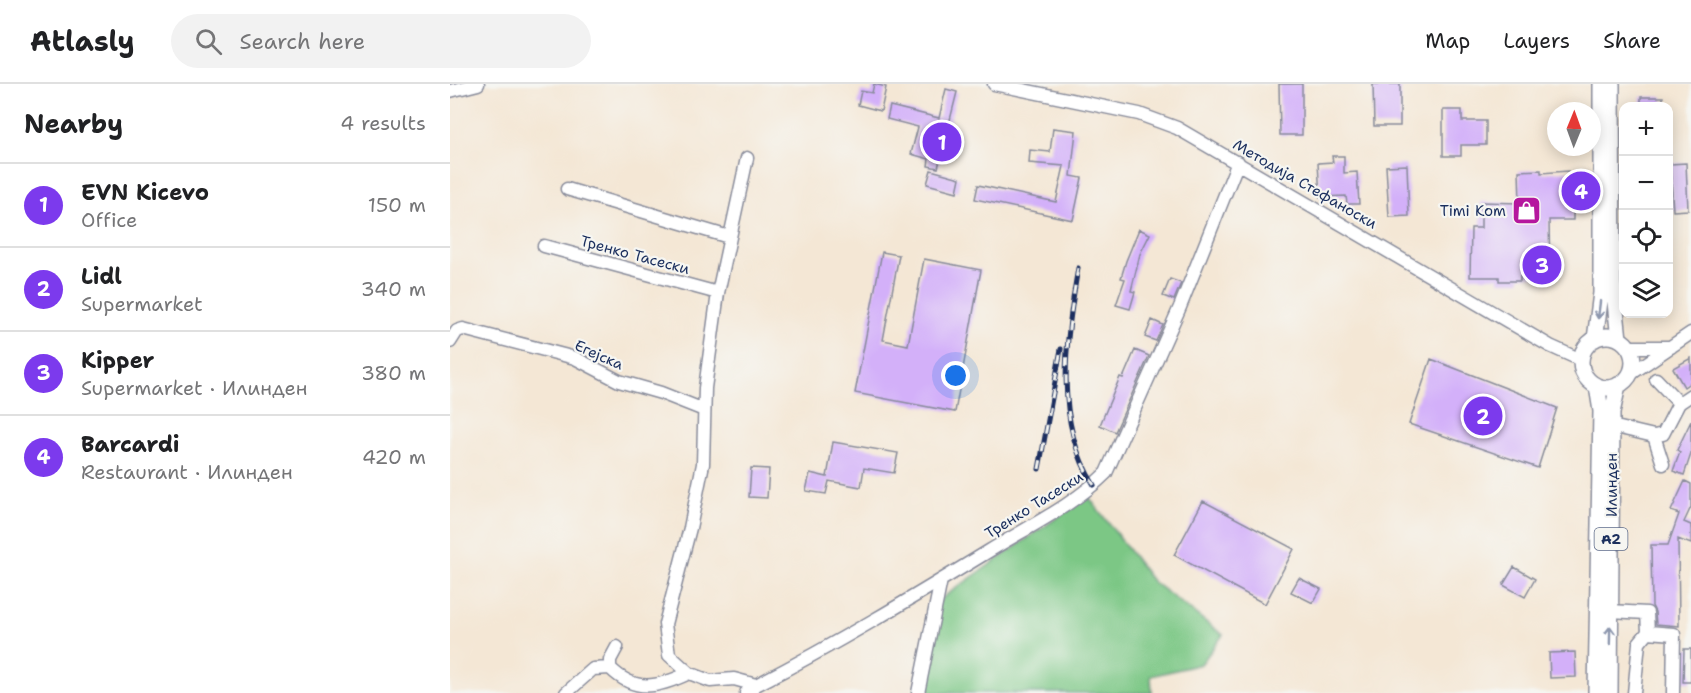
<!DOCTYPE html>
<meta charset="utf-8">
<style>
:root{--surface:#fff;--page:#f2f2f2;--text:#202124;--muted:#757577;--line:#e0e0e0;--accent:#7c3aed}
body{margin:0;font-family:"Shantell Sans",sans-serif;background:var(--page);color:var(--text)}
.controls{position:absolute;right:18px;top:18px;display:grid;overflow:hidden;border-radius:12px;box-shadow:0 3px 15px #0003}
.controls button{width:54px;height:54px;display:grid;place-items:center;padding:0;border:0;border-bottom:2px solid var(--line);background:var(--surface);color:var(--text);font:30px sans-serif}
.compass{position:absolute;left:1097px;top:18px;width:54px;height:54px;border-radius:50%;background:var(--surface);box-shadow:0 3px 15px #0003;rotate:1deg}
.you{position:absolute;left:506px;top:292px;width:21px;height:21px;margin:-15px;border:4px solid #fff;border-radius:50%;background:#1a73e8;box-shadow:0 0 0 9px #1a73e833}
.badge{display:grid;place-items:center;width:39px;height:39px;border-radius:50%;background:var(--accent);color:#fff;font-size:20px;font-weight:700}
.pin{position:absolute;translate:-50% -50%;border:3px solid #fff;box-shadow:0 2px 6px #0006}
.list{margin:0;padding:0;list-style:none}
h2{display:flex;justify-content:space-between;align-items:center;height:78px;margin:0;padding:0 24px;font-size:26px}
h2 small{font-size:20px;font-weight:400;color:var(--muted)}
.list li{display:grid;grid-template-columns:39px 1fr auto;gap:18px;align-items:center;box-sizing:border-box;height:84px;padding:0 24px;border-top:2px solid var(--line)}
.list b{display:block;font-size:22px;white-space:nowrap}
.list p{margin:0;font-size:20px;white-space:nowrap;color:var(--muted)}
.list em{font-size:20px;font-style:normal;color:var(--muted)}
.icon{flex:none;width:33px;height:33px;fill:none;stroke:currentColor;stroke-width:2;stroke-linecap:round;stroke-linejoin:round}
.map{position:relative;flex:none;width:1241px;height:609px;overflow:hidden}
header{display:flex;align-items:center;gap:36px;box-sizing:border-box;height:84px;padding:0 30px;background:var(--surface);border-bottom:2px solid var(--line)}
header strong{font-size:28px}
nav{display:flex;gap:33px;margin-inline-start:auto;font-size:21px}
.search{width:420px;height:54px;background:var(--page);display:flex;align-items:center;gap:15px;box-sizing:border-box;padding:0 21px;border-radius:33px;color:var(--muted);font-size:22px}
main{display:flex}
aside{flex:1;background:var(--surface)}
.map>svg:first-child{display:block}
</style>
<header>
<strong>Atlasly</strong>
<div class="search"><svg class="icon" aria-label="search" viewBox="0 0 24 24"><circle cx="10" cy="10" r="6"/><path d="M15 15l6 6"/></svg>Search here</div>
<nav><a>Map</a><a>Layers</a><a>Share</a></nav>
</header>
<main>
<aside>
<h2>Nearby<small>4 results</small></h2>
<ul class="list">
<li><span class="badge">1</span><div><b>EVN Kicevo</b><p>Office</p></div><em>150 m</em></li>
<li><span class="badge">2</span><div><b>Lidl</b><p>Supermarket</p></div><em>340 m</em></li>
<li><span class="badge">3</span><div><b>Kipper</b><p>Supermarket · Илинден</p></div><em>380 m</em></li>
<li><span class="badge">4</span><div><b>Barcardi</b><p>Restaurant · Илинден</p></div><em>420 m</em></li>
</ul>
</aside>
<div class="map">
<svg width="1241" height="609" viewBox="0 0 1241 609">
<rect width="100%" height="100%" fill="#f6f6f2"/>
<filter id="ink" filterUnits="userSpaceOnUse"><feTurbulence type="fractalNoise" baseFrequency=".0167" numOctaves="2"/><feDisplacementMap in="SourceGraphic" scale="12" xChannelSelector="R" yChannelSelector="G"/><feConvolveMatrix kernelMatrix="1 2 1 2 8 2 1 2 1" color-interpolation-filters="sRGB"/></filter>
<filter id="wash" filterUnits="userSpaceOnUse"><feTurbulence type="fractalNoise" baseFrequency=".008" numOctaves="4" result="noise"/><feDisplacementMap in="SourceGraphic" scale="24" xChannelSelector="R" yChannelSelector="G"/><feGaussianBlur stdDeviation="1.35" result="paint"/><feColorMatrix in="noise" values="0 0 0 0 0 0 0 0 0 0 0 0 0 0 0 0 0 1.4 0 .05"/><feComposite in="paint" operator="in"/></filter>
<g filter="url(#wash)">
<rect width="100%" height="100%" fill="#f4e7d5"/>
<!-- green -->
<path fill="#7bc785" stroke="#4b7b72" stroke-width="1.5" d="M 638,412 L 702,497 L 773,551 L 751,580 L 701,592 L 702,609 L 468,609 L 485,519 Z"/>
<g id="blocks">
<!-- building -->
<path fill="#d3b0f9" d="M 424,0 L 436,3 L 431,27 L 408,21 L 411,7 L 422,9 Z
M 829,0 L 852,0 L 852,51 L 830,51 Z
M 923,0 L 950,0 L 950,42 L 924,42 Z
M 496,5 L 507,8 L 488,84 L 478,82 L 479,75 L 461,70 L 468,43 L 437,35 L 440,22 L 489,34 Z
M 1191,13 L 1213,13 L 1213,22 L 1191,22 Z
M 993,26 L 1012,26 L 1012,37 L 1036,37 L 1036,61 L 1011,61 L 1011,72 L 993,72 Z
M 603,44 L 626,47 L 621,92 L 632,94 L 623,136 L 525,115 L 528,101 L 606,118 L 614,82 L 579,79 L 580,66 L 600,68 Z
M 882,72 L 894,72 L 894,89 L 907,88 L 909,120 L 897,120 L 896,112 L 870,113 L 868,79 L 883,78 Z
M 1236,79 L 1238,126 L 1223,127 L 1220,80 Z
M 957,81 L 959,132 L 939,133 L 936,82 Z
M 481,86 L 510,94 L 507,108 L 477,100 Z
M 1091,86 L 1091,89 L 1118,87 L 1123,119 L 1123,136 L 1099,136 L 1100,192 L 1070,192 L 1070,197 L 1049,197 L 1049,193 L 1020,193 L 1021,144 L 1031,144 L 1031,118 L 1070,119 L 1069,87 Z
M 689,145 L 700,150 L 690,170 L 681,207 L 685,208 L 680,225 L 666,221 L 675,195 L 671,194 L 676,177 Z
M 432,168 L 449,171 L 433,256 L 458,261 L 474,175 L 531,186 L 505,328 L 405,309 Z
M 720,195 L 731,199 L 724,216 L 713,212 Z
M 702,236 L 713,241 L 706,257 L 695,253 Z
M 685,266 L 699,272 L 665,348 L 650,341 L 670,293 L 673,294 Z
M 1241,274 L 1241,298 L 1234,303 L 1223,284 Z
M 981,275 L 1107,324 L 1088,384 L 959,340 Z
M 1241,337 L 1241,370 L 1234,391 L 1223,387 L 1230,368 L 1227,366 Z
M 383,358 L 448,369 L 444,389 L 414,384 L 411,403 L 379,397 L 376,410 L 356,407 L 360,389 L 377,393 Z
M 301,384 L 319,385 L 317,414 L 299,413 Z
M 1235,397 L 1241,400 L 1241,423 L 1234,438 L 1241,441 L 1241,460 L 1228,455 L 1229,542 L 1206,540 L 1205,528 L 1202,522 L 1201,461 L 1218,461 L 1229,430 L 1221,427 Z
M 753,417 L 844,465 L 815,520 L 724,471 Z
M 1064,483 L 1085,495 L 1075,513 L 1053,501 Z
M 849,494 L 871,505 L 863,519 L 841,508 Z
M 1234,565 L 1241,565 L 1241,598 L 1233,598 Z
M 1125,568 L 1126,593 L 1100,594 L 1099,569 Z"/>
</g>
</g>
<g filter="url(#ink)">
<use href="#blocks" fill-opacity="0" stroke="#888b9a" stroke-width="1.5"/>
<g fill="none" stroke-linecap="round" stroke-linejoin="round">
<defs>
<path id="minor" d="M 544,0 L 689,30 L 727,44 L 1100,262 L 1131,276
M 0,7 L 28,0
M 297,74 L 268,209 L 255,304 L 253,380 L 240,444 L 215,540 L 219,571 L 239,589 L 260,597 L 284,595 L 306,601
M 117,105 L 279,153
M 94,162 L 268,209
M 0,258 L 7,247 L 13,245 L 125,274 L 169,297 L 211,309 L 254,326
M 1178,263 L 1221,263
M 1179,291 L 1241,249
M 1206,295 L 1229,319
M 1170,344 L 1204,352 L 1213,380
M 1204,352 L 1213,350 L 1229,319 L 1241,311
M 1160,527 L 1197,529 L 1198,548
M 167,563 L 160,576 L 160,584 C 185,609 207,604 239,589
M 116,609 L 143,585 L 160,584
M 296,609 L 306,601 C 386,560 462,514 539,467 C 578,443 624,421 656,389 L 730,223 L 788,78
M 468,609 L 491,496
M 1184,609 L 1189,559 L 1198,548 L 1224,550 L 1223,609"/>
<path id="major" d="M 1162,0 L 1163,199 L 1169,255
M1131 278a26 26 0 1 1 52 0a26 26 0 1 1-52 0Z
M 1145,255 L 1151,209 L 1151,0
M 1146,609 L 1151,327 L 1147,302
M 1160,609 L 1162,329 L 1168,301"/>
</defs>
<!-- minor casing -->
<use href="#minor" stroke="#888b9a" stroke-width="15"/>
<!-- major casing -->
<use href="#major" stroke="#888b9a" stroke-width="18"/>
<!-- minor -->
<use href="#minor" stroke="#fff" stroke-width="12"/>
<!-- major -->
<use href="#major" stroke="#fff" stroke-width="15"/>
<defs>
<path id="rail" d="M 628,184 C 616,255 603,337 644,401
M 589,385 L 611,265"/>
</defs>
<!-- rail casing -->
<use href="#rail" stroke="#1b2f5e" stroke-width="5"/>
<!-- rail -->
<use href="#rail" stroke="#f6f6f2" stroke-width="3" stroke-dasharray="9" stroke-linecap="butt"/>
</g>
<!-- one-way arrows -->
<defs><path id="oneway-shaft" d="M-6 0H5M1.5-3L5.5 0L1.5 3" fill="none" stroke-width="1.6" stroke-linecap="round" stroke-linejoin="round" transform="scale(1.5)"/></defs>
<g stroke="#8d97ae">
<use href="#oneway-shaft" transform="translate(1149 226) rotate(97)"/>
<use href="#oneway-shaft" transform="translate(1160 551) rotate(-89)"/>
</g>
</g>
<!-- icons -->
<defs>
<symbol id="shop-square" viewBox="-11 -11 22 22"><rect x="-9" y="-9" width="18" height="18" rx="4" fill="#b5179e" stroke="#f6f6f2"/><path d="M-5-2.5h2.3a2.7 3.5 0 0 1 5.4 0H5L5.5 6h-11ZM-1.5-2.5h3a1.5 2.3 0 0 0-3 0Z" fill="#fff"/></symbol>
</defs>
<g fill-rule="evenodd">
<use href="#shop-square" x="1060" y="110" width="33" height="33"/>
</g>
<g text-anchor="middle" stroke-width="4.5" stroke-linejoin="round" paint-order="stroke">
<!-- shield labels -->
<rect fill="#f6f6f2" stroke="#5d6b8a" stroke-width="1.5" x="1144.5" y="444" width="33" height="22" rx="4.5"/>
<g font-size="14" font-weight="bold" fill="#1b2f5e">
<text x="1161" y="460">A2</text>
</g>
<!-- street labels -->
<g font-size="15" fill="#1b2f5e" stroke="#f6f6f2">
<text transform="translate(855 100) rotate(30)" y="5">Методија Стефаноски</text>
<text transform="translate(185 171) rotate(15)" y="5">Тренко Тасески</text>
<text transform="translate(149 271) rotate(24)" y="5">Егејска</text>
<text transform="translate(1162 401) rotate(-90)" y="5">Илинден</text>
<text transform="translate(584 421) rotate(-32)" y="5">Тренко Тасески</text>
</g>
<!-- poi labels -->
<g font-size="15" fill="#1b2f5e" stroke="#f6f6f2" text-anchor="end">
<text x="1056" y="132">Timi Kom</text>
</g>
</g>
</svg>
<div class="controls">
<button>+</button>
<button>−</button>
<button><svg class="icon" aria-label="locate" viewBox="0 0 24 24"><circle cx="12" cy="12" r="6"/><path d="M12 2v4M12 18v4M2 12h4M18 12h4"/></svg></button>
<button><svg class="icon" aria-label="layers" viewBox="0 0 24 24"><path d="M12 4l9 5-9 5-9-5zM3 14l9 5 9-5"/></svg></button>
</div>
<svg class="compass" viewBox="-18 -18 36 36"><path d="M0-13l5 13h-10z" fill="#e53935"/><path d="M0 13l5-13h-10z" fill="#757577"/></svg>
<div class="you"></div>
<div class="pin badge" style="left:492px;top:58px">1</div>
<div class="pin badge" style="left:1033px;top:332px">2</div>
<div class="pin badge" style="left:1092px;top:181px">3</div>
<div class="pin badge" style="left:1131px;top:107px">4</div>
</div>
</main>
